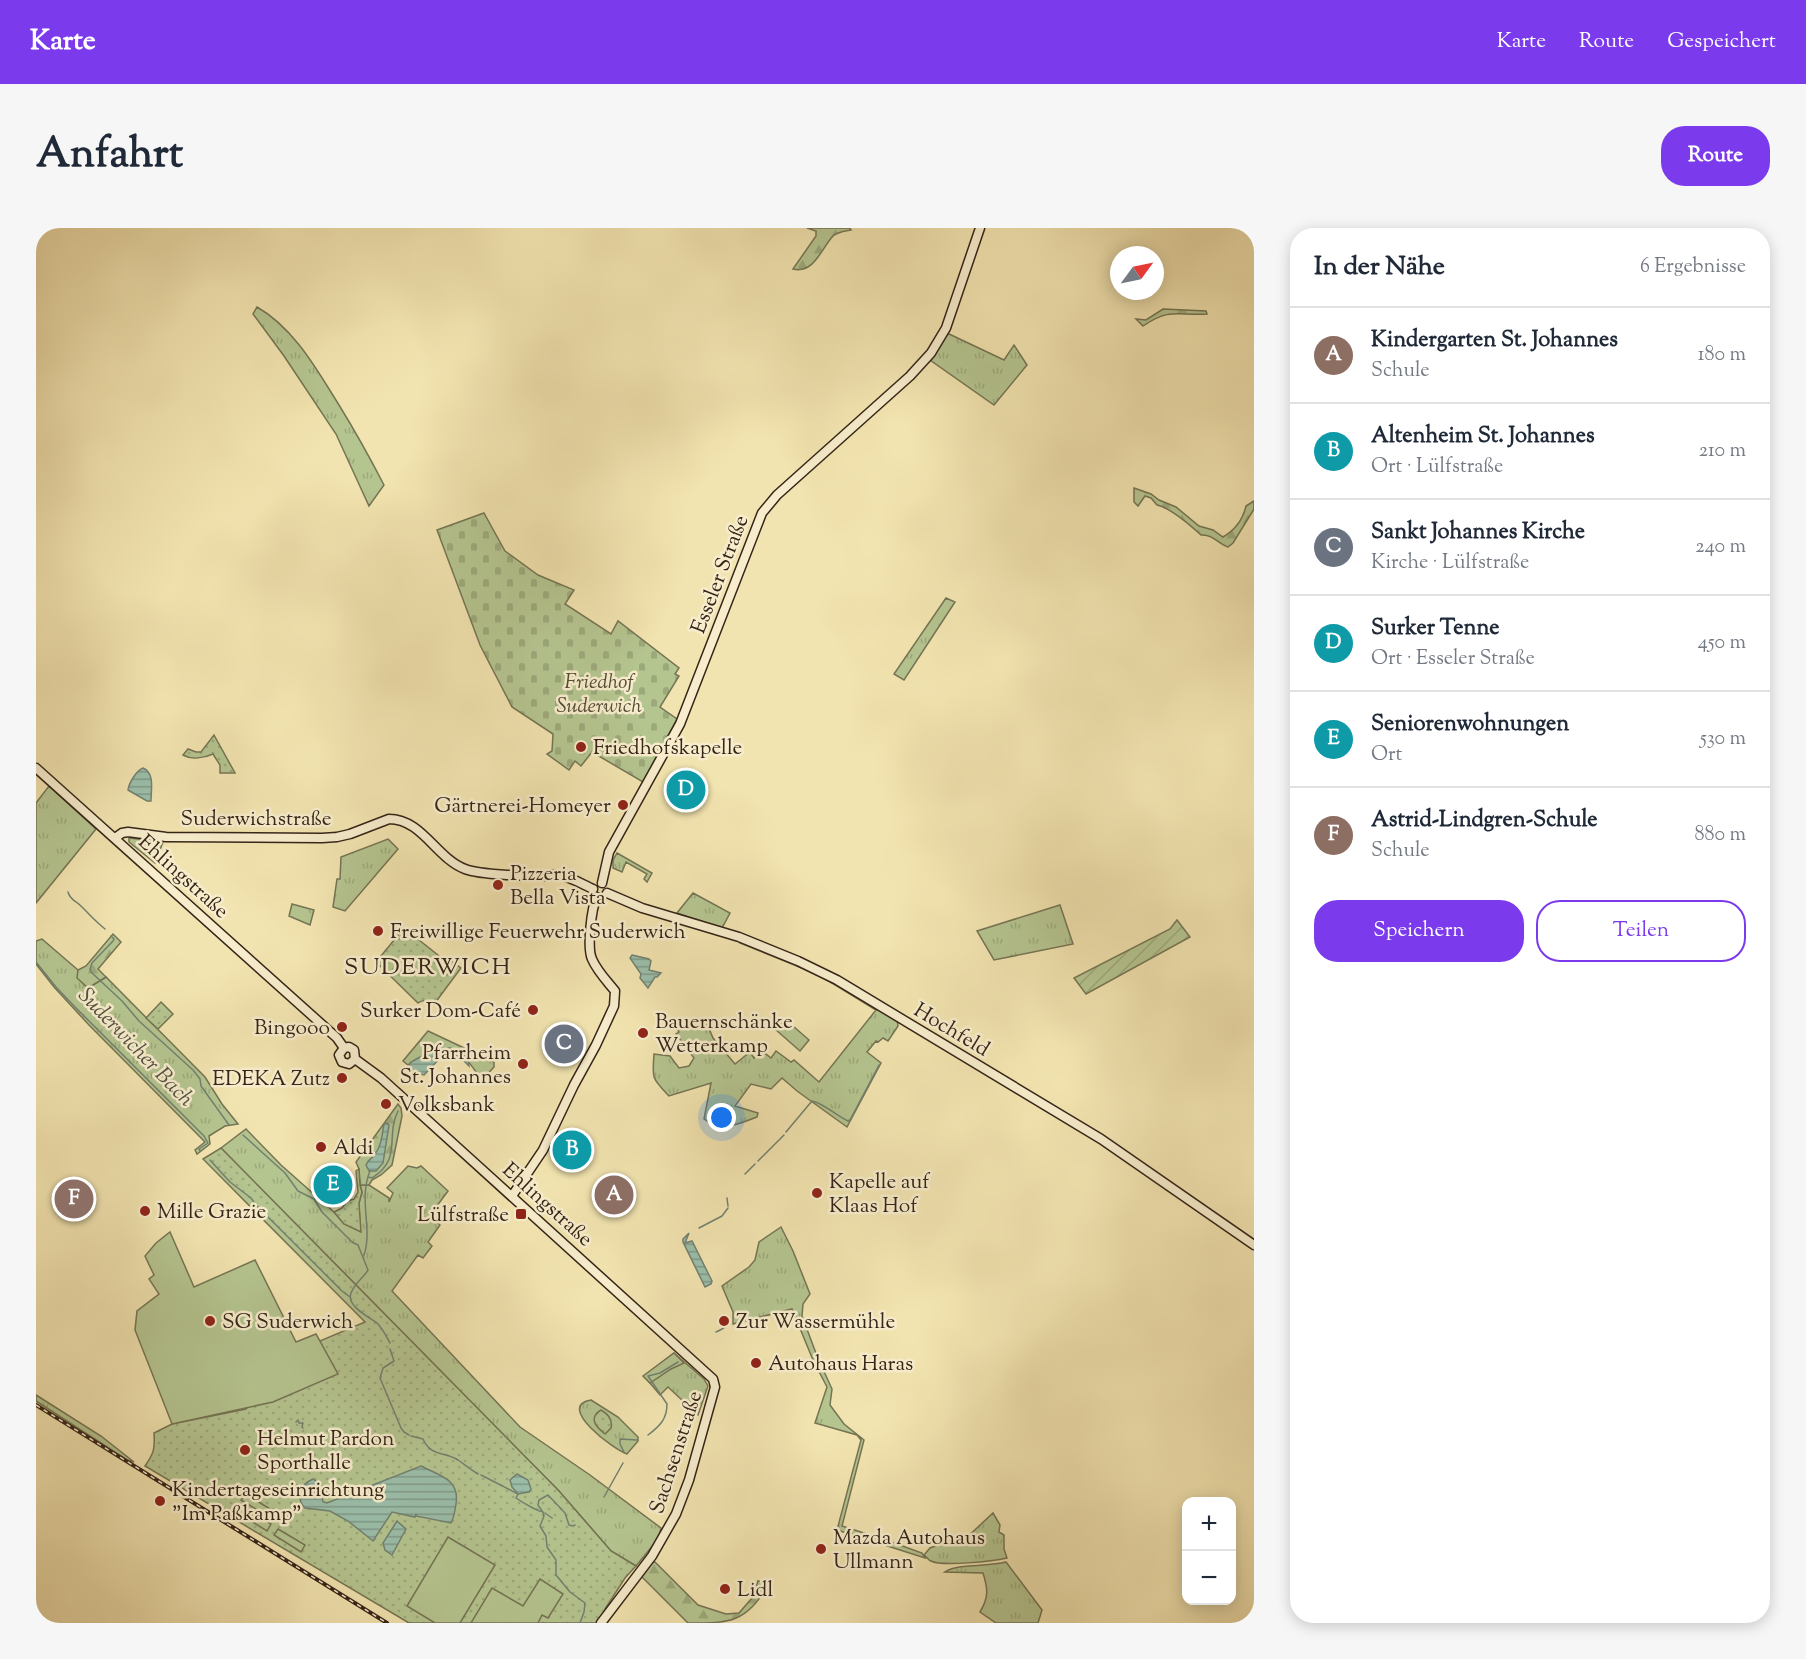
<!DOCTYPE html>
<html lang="de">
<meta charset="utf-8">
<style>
:root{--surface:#fff;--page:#f6f6f7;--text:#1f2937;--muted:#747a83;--line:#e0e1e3;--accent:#7c3aed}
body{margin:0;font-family:"Sorts Mill Goudy",serif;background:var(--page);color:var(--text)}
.controls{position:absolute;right:18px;bottom:18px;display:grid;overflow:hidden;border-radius:12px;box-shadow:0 3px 15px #0003}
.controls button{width:54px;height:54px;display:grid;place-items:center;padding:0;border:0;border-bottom:2px solid var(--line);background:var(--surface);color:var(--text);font:30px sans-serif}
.compass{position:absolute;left:1074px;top:18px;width:54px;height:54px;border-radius:50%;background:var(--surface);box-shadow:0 3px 15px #0003;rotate:57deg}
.you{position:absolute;left:686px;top:890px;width:21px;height:21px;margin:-15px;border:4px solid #fff;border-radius:50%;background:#1a73e8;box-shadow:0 0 0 9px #1a73e833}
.badge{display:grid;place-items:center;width:39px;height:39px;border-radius:50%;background:var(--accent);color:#fff;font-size:20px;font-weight:700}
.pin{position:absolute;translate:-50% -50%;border:3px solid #fff;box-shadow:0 2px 6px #0006}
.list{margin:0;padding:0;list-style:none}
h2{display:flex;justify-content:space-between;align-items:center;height:78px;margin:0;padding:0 24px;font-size:26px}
h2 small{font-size:20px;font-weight:400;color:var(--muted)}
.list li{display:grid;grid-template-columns:39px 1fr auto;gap:18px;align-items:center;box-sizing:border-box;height:96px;padding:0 24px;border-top:2px solid var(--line)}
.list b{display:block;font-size:22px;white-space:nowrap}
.list p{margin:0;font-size:20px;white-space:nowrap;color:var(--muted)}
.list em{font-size:20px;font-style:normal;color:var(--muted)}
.actions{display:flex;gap:12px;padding:18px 24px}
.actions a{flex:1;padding:14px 0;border:2px solid var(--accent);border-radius:24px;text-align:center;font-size:21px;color:var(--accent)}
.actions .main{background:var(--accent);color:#fff}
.map{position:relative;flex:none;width:1218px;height:1395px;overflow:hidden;border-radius:24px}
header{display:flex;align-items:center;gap:36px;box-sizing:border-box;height:84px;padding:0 30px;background:var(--accent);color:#fff}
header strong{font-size:28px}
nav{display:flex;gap:33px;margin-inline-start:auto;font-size:21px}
.intro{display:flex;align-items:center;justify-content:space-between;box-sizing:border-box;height:144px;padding:0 36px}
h1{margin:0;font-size:42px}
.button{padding:15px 27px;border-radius:24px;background:var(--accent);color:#fff;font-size:21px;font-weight:700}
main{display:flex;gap:36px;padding:0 36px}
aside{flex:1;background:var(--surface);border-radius:24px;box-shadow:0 3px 15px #0003}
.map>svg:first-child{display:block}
</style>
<header>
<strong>Karte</strong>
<nav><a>Karte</a><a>Route</a><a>Gespeichert</a></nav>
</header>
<div class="intro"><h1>Anfahrt</h1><a class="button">Route</a></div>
<main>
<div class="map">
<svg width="1218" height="1395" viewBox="0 0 1218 1395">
<defs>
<pattern id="grass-tufts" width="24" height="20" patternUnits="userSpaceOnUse" patternTransform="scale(1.5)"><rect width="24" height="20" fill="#b5c590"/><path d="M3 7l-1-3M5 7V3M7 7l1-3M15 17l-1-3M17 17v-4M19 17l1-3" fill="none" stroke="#9ca97b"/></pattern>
<pattern id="forest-firs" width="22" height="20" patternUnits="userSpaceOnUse" patternTransform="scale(1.5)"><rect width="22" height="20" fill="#b5c590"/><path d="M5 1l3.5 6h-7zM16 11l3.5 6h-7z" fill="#9ca97b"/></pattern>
<pattern id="cemetery-stones" width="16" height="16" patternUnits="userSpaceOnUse" patternTransform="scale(1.5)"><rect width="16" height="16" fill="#b5c590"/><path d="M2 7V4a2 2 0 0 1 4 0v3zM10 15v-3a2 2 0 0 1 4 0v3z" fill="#9ca97b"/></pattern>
<pattern id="park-dots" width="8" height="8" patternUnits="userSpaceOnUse" patternTransform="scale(1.5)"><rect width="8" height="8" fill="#b5c590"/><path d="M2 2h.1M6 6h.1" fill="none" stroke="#9ca97b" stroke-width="1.8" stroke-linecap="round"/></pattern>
<pattern id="garden-furrows" width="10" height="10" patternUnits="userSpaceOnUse" patternTransform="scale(1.5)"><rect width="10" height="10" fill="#b5c590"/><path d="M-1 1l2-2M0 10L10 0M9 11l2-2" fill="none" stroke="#9ca97b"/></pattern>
<pattern id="water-rules" width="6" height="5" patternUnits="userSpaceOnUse" patternTransform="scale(1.5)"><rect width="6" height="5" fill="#9bbfab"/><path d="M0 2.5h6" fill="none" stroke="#7f9b8a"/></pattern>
</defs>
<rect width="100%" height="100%" fill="#f2e4b0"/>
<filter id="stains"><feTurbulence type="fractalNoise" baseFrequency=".00333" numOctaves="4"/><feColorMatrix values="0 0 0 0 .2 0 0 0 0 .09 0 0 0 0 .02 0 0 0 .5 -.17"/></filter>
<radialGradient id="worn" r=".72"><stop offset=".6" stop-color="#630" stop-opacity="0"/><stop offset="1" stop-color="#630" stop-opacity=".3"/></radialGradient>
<!-- grass -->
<path fill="url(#grass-tufts)" stroke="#757454" stroke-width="1.5" d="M 221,79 C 258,100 281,142 303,177 C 319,203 334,230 348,257 L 333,278 L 300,206 L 248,128 L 217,86 Z
M 911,105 L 968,132 L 978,117 L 991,137 L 958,177 L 894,132 Z
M 910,370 L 919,374 L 868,452 L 858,446 Z
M 13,558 L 60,601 L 0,675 L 0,575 Z
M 93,610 L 127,614 L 119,635 L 93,614 Z
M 352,611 L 362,621 L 309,683 L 297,679 L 301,651 L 304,651 L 305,629 Z
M 581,625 L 616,645 L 611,654 L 608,651 L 611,646 L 590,634 L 586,644 L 577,640 L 577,632 Z
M 657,665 L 694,685 L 686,700 L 641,685 Z
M 256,676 L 278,682 L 274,697 L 253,688 Z
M 1024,677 L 1037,716 L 958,732 L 941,703 Z
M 6,711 L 42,742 L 42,750 L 52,760 L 70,749 L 169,849 L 186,876 L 202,896 L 189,898 L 173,908 L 174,916 L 161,926 L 159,922 L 169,914 L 53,797 L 18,759 L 0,736 L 0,713 Z
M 706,713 L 763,734 L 861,792 L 862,798 L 852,813 L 847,810 L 842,814 L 840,813 L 831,824 L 845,835 L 811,899 L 761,863 L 746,850 L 735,861 L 715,856 L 699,878 L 722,885 L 721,889 C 702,896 686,905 668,891 L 675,855 L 633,868 C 616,850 616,851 618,826 L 634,828 L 643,840 L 653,838 L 658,830 L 640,806 L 643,804 L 637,795 L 670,793 L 677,810 L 699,836 L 714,824 L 718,830 L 726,823 L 735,830 L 740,823 L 755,834 L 758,832 L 783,854 L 840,782 L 783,747 L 704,715 Z
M 392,803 L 458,834 L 458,839 L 446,852 C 437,841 432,830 421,822 C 404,824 385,825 372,837 L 367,833 Z
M 210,901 L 245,937 L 298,984 L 308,996 L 324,1003 L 323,975 L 326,964 L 324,957 L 333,957 L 353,970 L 353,974 L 357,965 L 351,960 L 372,938 L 381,940 L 385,938 L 412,963 L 394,987 L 404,997 L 392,1014 L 396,1018 L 387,1030 L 382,1027 L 356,1063 L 484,1199 L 554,1247 L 625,1300 L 623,1310 L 600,1338 L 575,1323 L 523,1263 L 185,920 Z
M 745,999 L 757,1023 L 774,1066 L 767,1076 L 766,1088 L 781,1128 L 796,1161 L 794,1177 L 808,1196 L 828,1212 L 806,1298 L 850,1312 L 886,1325 L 889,1330 L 801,1302 L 825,1212 L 821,1207 L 779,1195 L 791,1159 L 777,1132 L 756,1081 L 697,1096 L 697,1084 L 686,1058 L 713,1039 L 719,1032 L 723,1014 Z
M 638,1125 L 668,1151 L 672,1158 L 662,1187 L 632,1159 L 624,1167 L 608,1148 Z
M 0,1167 L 65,1208 L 98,1234 L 91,1232 L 0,1173 Z
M 555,1172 L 582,1189 L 602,1209 L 602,1213 L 591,1226 C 578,1222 519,1178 555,1172 Z
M 957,1285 L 964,1297 L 963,1304 L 968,1307 L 968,1321 L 971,1330 C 958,1333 906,1339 895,1333 C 892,1332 891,1329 888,1327 L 894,1320 L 913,1313 L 927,1313 Z
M 970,1334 L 1006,1382 L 1002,1395 L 960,1395 L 944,1384 C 953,1369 952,1361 947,1345 L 909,1344 C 923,1335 952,1339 970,1334 Z"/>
<!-- forest -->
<path fill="url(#forest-firs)" stroke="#757454" stroke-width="1.5" d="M 771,0 L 814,0 L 815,2 C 809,3 801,4 797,8 C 785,21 778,46 757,41 L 780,8 L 780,3 Z
M 1127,81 L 1170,83 L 1171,86 C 1142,88 1135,79 1107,98 L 1100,91 L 1110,92 Z
M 1098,260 L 1115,266 L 1123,272 L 1140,279 L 1163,298 L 1177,302 L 1187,309 C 1199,302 1207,291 1210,278 L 1218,273 L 1218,281 L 1197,315 L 1192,319 C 1182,316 1177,306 1165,307 C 1154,297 1135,280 1121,277 L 1115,270 L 1109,268 L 1102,278 L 1098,274 Z
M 77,706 L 85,714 L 62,741 L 70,749 L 52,760 L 41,750 L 42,742 L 50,738 Z
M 362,876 L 365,880 L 366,888 L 356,937 L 345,947 L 336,952 L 333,957 L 324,957 L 323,941 L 320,934 Z
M 638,1125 L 648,1135 L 635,1141 L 614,1155 L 607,1148 Z
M 619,1334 L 662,1377 L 690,1386 L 703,1385 L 716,1370 L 722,1353 L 731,1355 L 733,1357 C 708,1395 696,1395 652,1395 L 605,1348 L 615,1335 Z"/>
<!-- cemetery -->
<path fill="url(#cemetery-stones)" stroke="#757454" stroke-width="1.5" d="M 448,285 L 469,323 L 502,347 L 538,362 L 529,376 L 575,406 L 582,393 L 643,440 L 639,446 L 643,448 L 624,479 L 641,491 L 607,554 L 556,524 L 545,538 L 539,533 L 533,542 L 511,526 L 516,523 L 517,506 L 476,479 L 444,417 L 401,302 Z"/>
<!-- park -->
<path fill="url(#park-dots)" stroke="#757454" stroke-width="1.5" d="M 178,507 L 199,545 L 184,545 L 184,537 L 177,526 C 168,530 156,532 147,527 L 152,521 L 160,524 L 165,524 Z
M 368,700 L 407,731 L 409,729 L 425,740 L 399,775 C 393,772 387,771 382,775 L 340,734 Z
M 125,774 L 137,786 L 122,801 L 110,790 Z
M 185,920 L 523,1263 L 575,1323 L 600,1338 L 589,1350 L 569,1381 L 569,1384 L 561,1395 L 373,1395 L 109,1238 C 118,1225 119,1221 118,1205 L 136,1196 L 210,1181 L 260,1123 L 329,1094 L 167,931 Z
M 323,941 L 324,957 L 326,964 L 323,975 L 325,1004 L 308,996 L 298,984 L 306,980 L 311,973 L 318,971 L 322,964 L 320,943 Z
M 565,1182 C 572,1186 577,1191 575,1200 L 569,1206 C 560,1199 552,1190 565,1182 Z"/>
<!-- garden -->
<path fill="url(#garden-furrows)" stroke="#757454" stroke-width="1.5" d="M 1141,692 L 1154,709 L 1050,766 L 1038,750 L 1134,701 Z"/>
<!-- pitch -->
<path fill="#b5c590" stroke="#757454" stroke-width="1.5" d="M 749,791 L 773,812 L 764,823 L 740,802 Z
M 134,1004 L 158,1059 L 219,1032 L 260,1114 L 280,1106 L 302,1146 L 237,1174 L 136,1196 L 99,1102 L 101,1083 L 123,1066 L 113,1051 L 118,1047 L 109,1028 L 120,1015 Z
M 210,1266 L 242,1286 L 238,1292 L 205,1272 Z
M 203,1277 L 235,1296 L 231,1303 L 199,1283 Z
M 242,1301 L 269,1317 L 265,1324 L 238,1307 Z
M 412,1309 L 459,1337 L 424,1395 L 399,1395 L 371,1378 Z
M 504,1351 L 527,1366 L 512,1390 L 506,1387 L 502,1395 L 435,1395 L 456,1360 L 487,1378 Z"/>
<!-- water -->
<path fill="url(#water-rules)" stroke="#728170" stroke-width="1.5" d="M 107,540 C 119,545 115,561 115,573 L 111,573 L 92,562 C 93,555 100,543 107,540 Z
M 596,727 L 613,731 L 615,733 L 613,742 L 625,745 L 621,749 L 619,749 L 612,760 L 604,750 L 605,746 L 594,730 Z
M 414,820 C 423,823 433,828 433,838 C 427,831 419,824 409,825 L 388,847 L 377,844 L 373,840 L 374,835 C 384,828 401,821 414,820 Z
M 351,895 L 353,897 L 347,935 L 340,943 L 333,943 L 330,937 C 332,931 336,931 339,926 C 346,917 346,906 348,896 Z
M 653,1005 L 649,1015 L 656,1013 L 676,1053 L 675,1056 L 669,1059 L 647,1014 L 647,1011 Z
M 385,1238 C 404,1248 424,1251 420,1276 C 419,1283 418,1289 415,1295 L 380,1288 L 380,1286 L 379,1289 L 356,1284 L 337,1313 L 312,1293 L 294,1283 L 269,1280 C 259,1270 265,1256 277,1251 L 283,1255 L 287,1274 L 291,1275 Z
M 481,1246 L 492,1252 L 495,1261 L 493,1264 L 482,1266 L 476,1259 L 474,1252 Z
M 361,1293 L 370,1301 L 356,1327 L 349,1322 L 347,1315 Z"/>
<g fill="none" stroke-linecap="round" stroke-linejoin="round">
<!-- stream -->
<path stroke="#728170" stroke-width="1.5" d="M 32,664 C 34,672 39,672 45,678 C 53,686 60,694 69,701
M 75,708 L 78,711 L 77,713 L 56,735 L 54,741 L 55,744 L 86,773 L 103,793 L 157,842 L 164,851 L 165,858 L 193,897
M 0,734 L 20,759 L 40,780 L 168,908 L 172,915 L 163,921 L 164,923
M 750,904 L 776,873 C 789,876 799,887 812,893 L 814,892 L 843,837
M 207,907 L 249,945 L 262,963 L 278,971 L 286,984 L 316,1014 L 322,1017 L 332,1042 C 327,1050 318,1056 315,1065 C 310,1078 333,1089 341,1095 C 347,1101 350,1108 354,1115
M 174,932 L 194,954 L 215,970 L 220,977 L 306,1063 L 314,1069
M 722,933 L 748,907
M 709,946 L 719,936
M 332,949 L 336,950 C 367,930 349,909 362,883
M 691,970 L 692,978
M 663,1000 L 686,988 L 692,980
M 328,1027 C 337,1001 322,972 334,943
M 680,1104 C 689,1100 691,1099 691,1089
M 354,1121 L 358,1133 L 347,1140 L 344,1150 L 365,1200 L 368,1204 L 373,1207
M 260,1194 L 262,1192 L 263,1195 L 267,1195 L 266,1199 L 267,1200
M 612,1207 C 624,1198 631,1191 631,1176 L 612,1148 L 624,1145 L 642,1134
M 375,1208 L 387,1211 C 394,1228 409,1224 422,1232 C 429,1237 435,1242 442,1246
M 588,1224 L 584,1216 L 584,1211 L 601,1212
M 445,1247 L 482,1266 L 480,1270 C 486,1274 501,1283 507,1284 L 508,1288 L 504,1298 L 510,1308 L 511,1319 L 520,1332 L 520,1347 L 534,1364 L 549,1375 L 548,1384 L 544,1395
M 568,1269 L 587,1235
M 506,1283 L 502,1277 L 503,1272 L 512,1267 L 529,1285 L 533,1297 L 537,1298 L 539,1297
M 509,1285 L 516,1290"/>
<defs>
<path id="secondary" d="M 0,540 L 301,810 L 308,820
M 79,610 L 86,605 L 92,604 L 130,609 L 286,610 L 301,609 L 314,606 L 353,591 C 386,591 400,630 429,641 C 445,647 490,648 508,648 C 512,648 518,646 522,647 C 533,648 546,656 557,661
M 566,655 L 573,624 L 644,496 L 726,285 L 741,267 L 874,148 L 895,125 L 910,100 L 944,0
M 571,665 L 606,680 L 703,709 L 762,733 L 801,752 L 1065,911 L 1218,1017
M 308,820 L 303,827 L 306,834 L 313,836 L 319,831
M 308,820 L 313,819 L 318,822 L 319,831
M 319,831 L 345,850 L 677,1151 L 679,1159 L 653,1252 L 640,1286 L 616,1328 L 565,1395
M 476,968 L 507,922 L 538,857 L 560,817 L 578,778 L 579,763 C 571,753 561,743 556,731 C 551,720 555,680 561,669"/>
</defs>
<!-- secondary casing -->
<use href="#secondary" stroke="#352418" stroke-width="11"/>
<!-- secondary -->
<use href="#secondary" stroke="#f7edcc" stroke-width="8"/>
<defs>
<path id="rail" d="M 0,1177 L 351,1395"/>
</defs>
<!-- rail casing -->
<use href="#rail" stroke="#352418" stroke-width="4"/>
<!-- rail -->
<use href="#rail" stroke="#f7edcc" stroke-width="1.5" stroke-dasharray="4.5" stroke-linecap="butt"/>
</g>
<!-- markers -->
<g fill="#8f2418" stroke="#f7edcc" stroke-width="2">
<circle cx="545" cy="519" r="6"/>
<circle cx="587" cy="577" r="6"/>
<circle cx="462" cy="657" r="6"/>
<circle cx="342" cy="703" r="6"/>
<circle cx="497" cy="782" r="6"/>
<circle cx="306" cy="799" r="6"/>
<circle cx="607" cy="805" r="6"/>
<circle cx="487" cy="836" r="6"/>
<circle cx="306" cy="850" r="6"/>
<circle cx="350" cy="876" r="6"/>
<circle cx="285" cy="919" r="6"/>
<circle cx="781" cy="965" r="6"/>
<circle cx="109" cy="983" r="6"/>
<rect x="479" y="980" width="12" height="12" rx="3"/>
<circle cx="174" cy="1093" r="6"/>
<circle cx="688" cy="1093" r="6"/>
<circle cx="720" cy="1135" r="6"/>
<circle cx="209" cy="1222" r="6"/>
<circle cx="124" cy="1273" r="6"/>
<circle cx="785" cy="1321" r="6"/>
<circle cx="689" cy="1361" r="6"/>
</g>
<g text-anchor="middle" stroke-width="5" stroke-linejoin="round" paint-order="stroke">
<!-- street labels -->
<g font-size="21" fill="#352418" stroke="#f7edcc">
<text transform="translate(683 346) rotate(-69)" y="7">Esseler Straße</text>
<text x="220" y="597">Suderwichstraße</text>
<text transform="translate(148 648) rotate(42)" y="7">Ehlingstraße</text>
<text transform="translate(916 801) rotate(31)" y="7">Hochfeld</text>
<text transform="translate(512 976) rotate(42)" y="7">Ehlingstraße</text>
<text transform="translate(639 1224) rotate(-72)" y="7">Sachsenstraße</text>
</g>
<!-- park labels -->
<g font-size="21" font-style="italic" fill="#554c36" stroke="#f7edcc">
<text x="563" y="460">Friedhof<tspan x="563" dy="24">Suderwich</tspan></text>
</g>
<!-- poi labels -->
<g font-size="21" fill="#352418" stroke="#f7edcc" text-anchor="start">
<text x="557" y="526">Friedhofskapelle</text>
<text x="575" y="584" text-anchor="end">Gärtnerei-Homeyer</text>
<text x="474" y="652">Pizzeria<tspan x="474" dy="24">Bella Vista</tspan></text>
<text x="354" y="710">Freiwillige Feuerwehr Suderwich</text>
<text x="485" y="789" text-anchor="end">Surker Dom-Café</text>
<text x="619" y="800">Bauernschänke<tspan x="619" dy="24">Wetterkamp</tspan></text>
<text x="294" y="806" text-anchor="end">Bingooo</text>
<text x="475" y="831" text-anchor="end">Pfarrheim<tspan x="475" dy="24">St. Johannes</tspan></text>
<text x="294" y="857" text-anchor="end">EDEKA Zutz</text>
<text x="362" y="883">Volksbank</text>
<text x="297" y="926">Aldi</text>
<text x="793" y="960">Kapelle auf<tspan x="793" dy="24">Klaas Hof</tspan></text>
<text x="121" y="990">Mille Grazie</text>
<text x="473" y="993" text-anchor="end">Lülfstraße</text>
<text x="186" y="1100">SG Suderwich</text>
<text x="700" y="1100">Zur Wassermühle</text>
<text x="732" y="1142">Autohaus Haras</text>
<text x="221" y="1217">Helmut Pardon<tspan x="221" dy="24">Sporthalle</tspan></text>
<text x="136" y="1268">Kindertageseinrichtung<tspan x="136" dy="24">"Im Paßkamp"</tspan></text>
<text x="797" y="1316">Mazda Autohaus<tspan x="797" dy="24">Ullmann</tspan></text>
<text x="701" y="1368">Lidl</text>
</g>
<!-- water labels -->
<g font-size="22" font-style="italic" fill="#545244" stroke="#f7edcc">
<text transform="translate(101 818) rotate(46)" y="8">Suderwicher Bach</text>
</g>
<!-- quarter labels -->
<g font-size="24" letter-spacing="1.5" fill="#352418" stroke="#f7edcc">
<text x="392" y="746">SUDERWICH</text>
</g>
</g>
<rect width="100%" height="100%" filter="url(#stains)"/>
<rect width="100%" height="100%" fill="url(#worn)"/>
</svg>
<div class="controls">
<button>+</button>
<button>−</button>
</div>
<svg class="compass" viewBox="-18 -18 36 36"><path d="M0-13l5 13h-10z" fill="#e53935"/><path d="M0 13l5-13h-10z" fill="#747a83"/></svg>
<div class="you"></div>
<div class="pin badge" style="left:578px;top:967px;background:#8d6e63">A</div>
<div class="pin badge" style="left:536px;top:922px;background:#0f9aa8">B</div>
<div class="pin badge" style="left:528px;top:816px;background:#6b7280">C</div>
<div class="pin badge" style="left:650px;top:562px;background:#0f9aa8">D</div>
<div class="pin badge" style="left:297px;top:957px;background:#0f9aa8">E</div>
<div class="pin badge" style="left:38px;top:971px;background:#8d6e63">F</div>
</div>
<aside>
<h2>In der Nähe<small>6 Ergebnisse</small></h2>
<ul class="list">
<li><span class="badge" style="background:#8d6e63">A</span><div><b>Kindergarten St. Johannes</b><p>Schule</p></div><em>180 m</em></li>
<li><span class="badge" style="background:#0f9aa8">B</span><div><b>Altenheim St. Johannes</b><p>Ort · Lülfstraße</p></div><em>210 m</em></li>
<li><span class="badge" style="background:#6b7280">C</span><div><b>Sankt Johannes Kirche</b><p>Kirche · Lülfstraße</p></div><em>240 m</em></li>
<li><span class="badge" style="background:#0f9aa8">D</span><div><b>Surker Tenne</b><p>Ort · Esseler Straße</p></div><em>450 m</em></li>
<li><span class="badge" style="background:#0f9aa8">E</span><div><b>Seniorenwohnungen</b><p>Ort</p></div><em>530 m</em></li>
<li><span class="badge" style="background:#8d6e63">F</span><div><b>Astrid-Lindgren-Schule</b><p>Schule</p></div><em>880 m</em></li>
</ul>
<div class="actions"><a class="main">Speichern</a><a>Teilen</a></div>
</aside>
</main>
